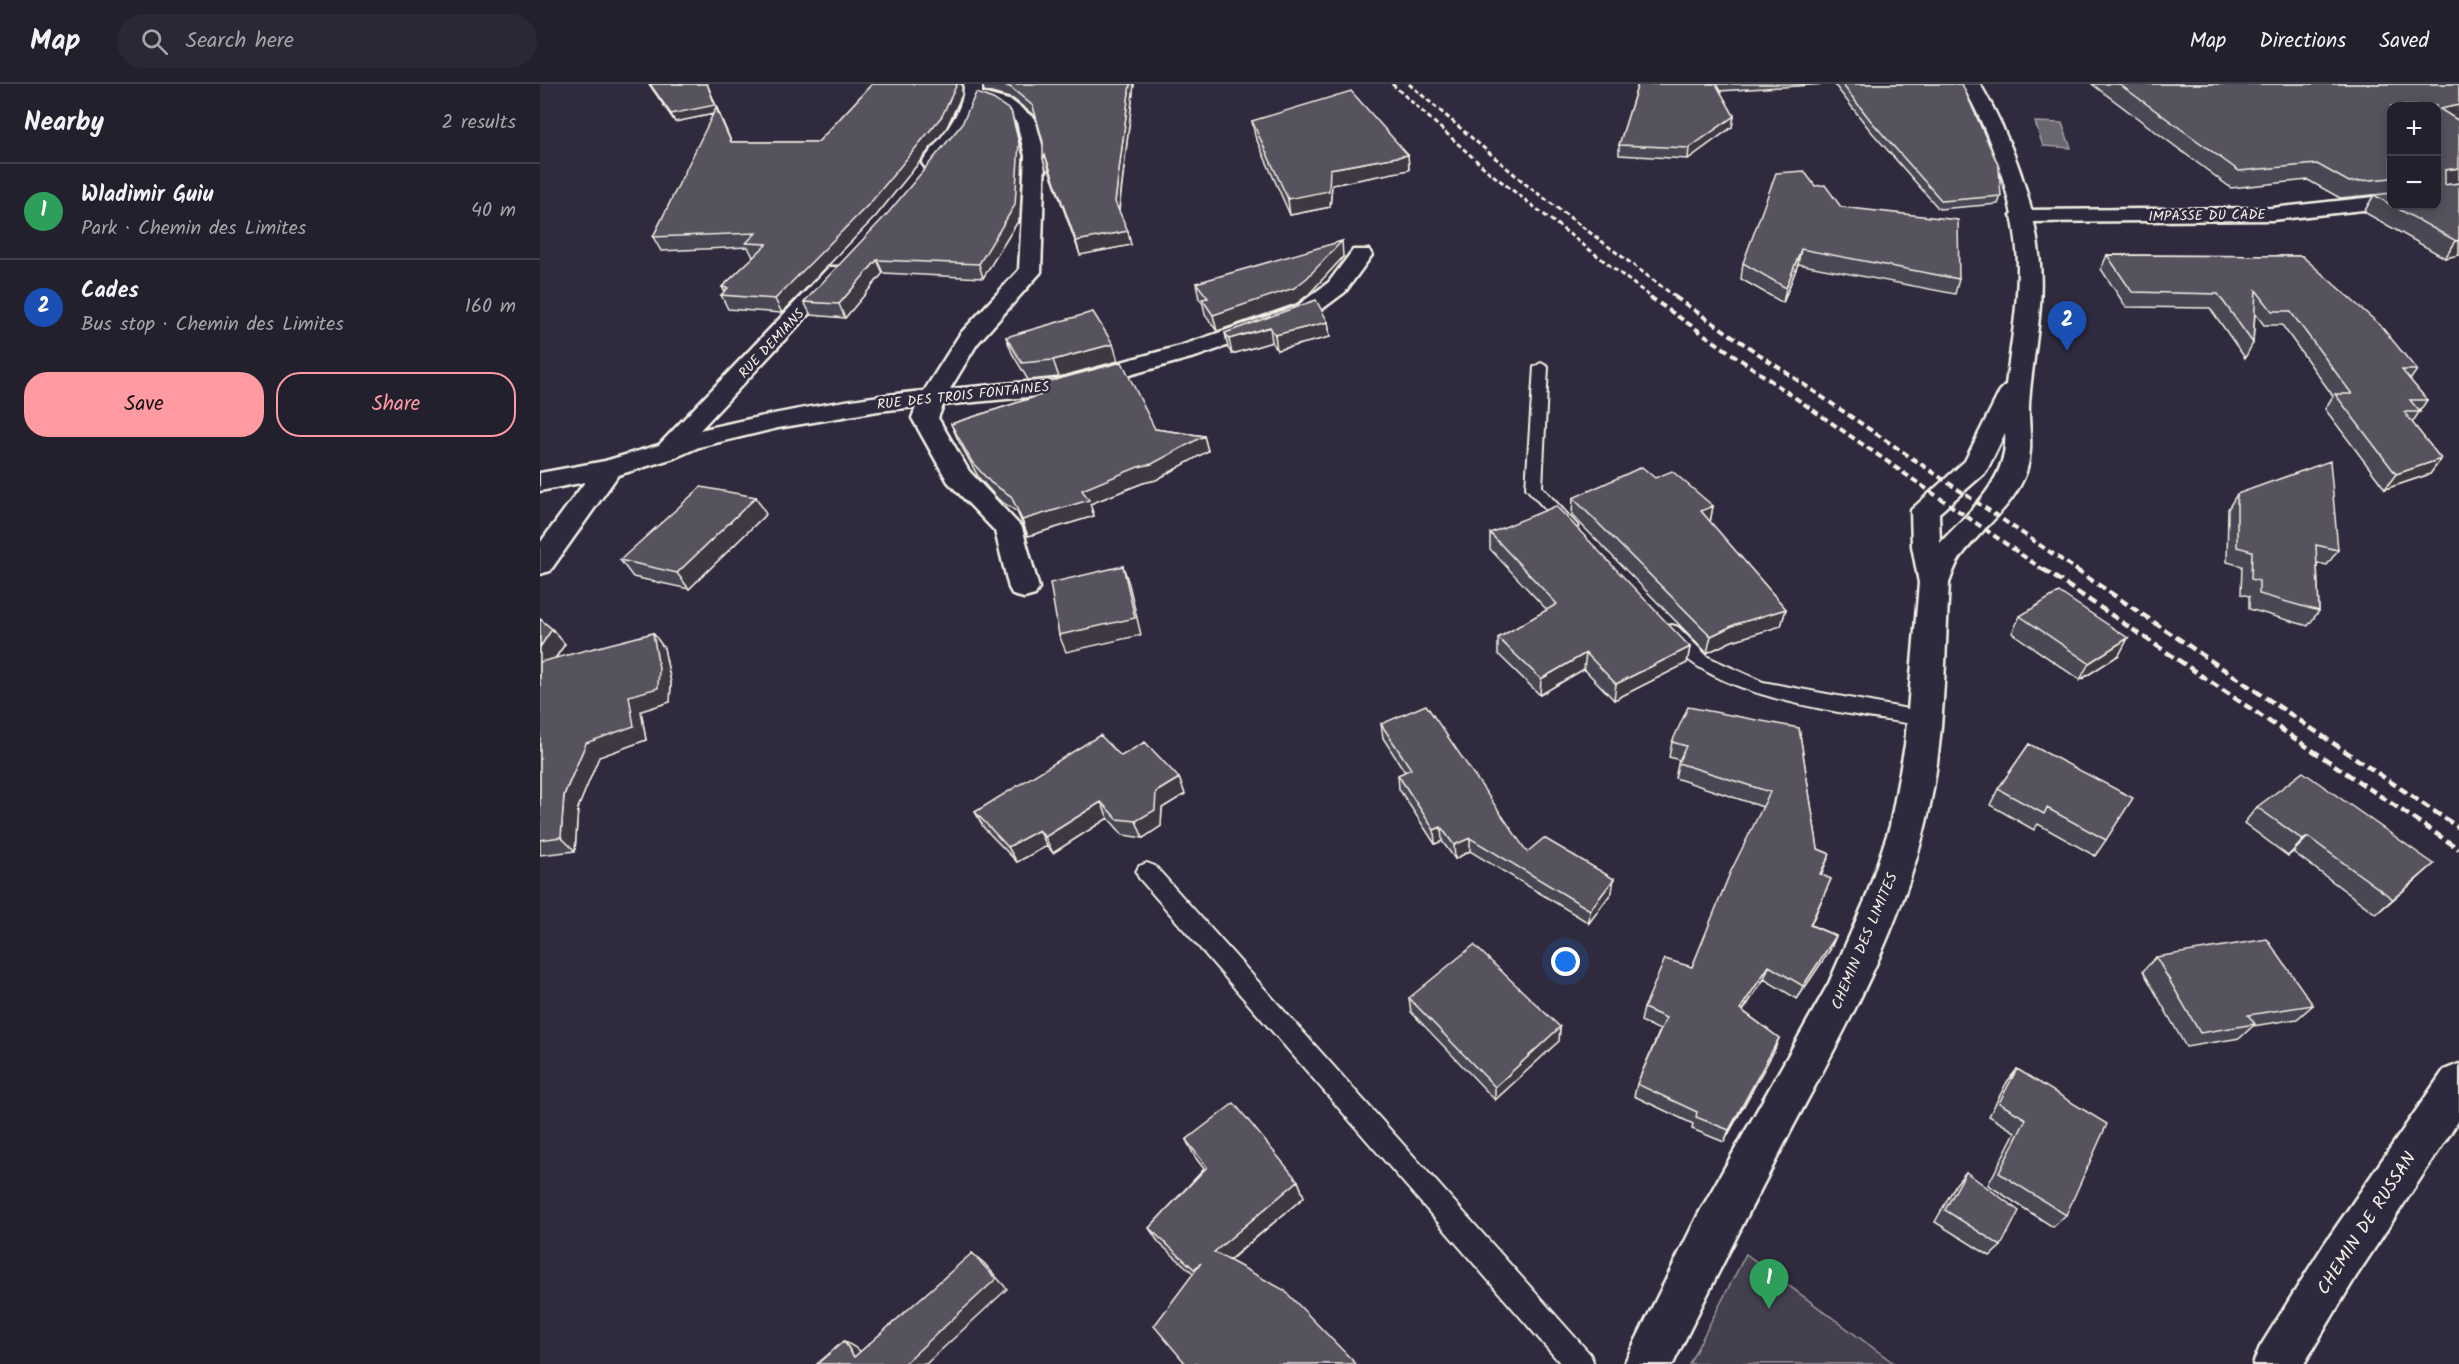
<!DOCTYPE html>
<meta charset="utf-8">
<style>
:root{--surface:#23202e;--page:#2b2836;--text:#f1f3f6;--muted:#a3a3aa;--line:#403e4a;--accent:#ff9aa2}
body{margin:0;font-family:Kalam,sans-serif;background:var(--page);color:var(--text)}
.controls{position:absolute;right:18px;top:18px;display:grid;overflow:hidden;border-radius:12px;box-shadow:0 3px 15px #0003}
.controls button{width:54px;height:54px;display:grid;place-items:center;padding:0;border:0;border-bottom:2px solid var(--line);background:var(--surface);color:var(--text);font:30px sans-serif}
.you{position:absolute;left:1026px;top:878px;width:21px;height:21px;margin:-15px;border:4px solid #fff;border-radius:50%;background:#1a73e8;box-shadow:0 0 0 9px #1a73e833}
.badge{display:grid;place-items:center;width:39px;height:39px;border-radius:50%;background:var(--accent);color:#fff;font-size:20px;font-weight:700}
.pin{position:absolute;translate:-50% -50px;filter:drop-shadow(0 2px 3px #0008)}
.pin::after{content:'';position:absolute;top:32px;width:21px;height:18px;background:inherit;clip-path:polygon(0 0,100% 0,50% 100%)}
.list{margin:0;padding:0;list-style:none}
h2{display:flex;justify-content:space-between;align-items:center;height:78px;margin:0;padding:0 24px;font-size:26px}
h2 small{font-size:20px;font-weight:400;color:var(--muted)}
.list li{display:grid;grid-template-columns:39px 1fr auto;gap:18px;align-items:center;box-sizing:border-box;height:96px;padding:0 24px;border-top:2px solid var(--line)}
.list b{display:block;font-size:22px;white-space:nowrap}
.list p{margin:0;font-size:20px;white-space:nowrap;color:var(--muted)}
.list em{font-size:20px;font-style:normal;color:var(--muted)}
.actions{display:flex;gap:12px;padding:18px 24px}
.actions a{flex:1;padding:14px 0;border:2px solid var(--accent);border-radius:24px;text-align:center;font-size:21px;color:var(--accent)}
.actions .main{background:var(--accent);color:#111}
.icon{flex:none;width:33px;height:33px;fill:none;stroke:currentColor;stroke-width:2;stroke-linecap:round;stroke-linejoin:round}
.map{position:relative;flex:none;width:1919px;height:1280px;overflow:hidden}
header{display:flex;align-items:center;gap:36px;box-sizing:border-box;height:84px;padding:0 30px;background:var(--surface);border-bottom:2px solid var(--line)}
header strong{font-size:28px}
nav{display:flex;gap:33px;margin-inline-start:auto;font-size:21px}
.search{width:420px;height:54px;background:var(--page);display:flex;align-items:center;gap:15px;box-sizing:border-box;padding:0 21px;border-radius:33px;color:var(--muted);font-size:22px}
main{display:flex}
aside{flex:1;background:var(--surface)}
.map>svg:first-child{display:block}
</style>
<header>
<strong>Map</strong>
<div class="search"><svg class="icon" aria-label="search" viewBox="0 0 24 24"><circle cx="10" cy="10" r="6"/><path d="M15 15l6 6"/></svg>Search here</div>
<nav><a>Map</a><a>Directions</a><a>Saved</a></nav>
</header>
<main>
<aside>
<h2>Nearby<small>2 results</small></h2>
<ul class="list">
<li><span class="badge" style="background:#2e9e5b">1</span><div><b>Wladimir Guiu</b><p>Park · Chemin des Limites</p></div><em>40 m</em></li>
<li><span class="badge" style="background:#1a4fb4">2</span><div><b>Cades</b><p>Bus stop · Chemin des Limites</p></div><em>160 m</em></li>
</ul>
<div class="actions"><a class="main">Save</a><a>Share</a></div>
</aside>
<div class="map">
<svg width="1919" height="1280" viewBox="0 0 1919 1280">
<rect width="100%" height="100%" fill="#2f2a3d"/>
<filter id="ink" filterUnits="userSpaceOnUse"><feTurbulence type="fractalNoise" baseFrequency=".0167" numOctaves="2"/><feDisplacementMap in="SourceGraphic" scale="12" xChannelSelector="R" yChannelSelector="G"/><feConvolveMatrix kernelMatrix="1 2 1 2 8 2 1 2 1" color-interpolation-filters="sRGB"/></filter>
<g filter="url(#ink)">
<!-- green -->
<path fill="#454050" stroke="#9c989c" stroke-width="1.5" d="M 1206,1170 L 1355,1280 L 1149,1280 Z"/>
<!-- water -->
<path fill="#6a6670" stroke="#a19ea0" stroke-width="1.5" d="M 1495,38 L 1522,39 L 1531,64 L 1503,62 Z"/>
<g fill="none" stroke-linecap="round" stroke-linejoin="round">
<defs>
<path id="service" d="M 1001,279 L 1008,283 L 1002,403 L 1038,442 L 1030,448 L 1024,446 L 986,404 L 994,283 Z
M 1132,541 L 1138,543 L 1168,573 L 1223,598 L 1384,628 L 1391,630 L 1394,635 L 1391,640 L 1384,642 C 1311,629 1162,616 1123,548 L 1126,543 Z
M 607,779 L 615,782 L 1050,1270 L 1054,1280 L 1021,1280 L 599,794 L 596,788 L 599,782 Z"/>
<path id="minor" d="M 424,0 L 442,0 L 442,9 L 472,17 L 495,35 L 505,72 L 501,188 L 437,260 L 410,305 L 519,295 L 640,262 L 757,222 L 789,198 L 813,166 L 829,166 L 832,171 L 805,208 L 773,232 L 658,272 L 520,310 L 403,321 L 398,334 L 429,387 L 482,444 L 499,504 L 495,511 L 484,514 L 473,511 L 469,504 L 455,447 L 408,398 L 372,334 L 376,323 L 338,327 L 238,344 L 159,363 L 134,374 L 78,391 L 10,487 L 0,490 L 0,459 L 45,398 L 0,407 L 0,389 L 65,377 L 119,361 L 289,183 L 305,183 L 308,188 L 160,346 C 234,329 308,314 384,307 L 420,250 L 479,186 L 485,72 L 477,38 L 458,25 L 440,20 L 429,42 L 399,83 L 385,83 L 382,79 C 399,54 424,32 424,0 Z
M 1852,111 L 1852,122 L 1859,122 L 1732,136 L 1482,138 L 1475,136 L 1471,132 L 1475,128 L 1482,126 L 1732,124 Z
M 1919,980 L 1919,1036 L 1815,1194 L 1764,1280 L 1713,1280 L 1720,1263 L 1783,1162 L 1904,986 Z"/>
<path id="tertiary" d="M 1422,0 L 1440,0 C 1471,53 1495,118 1500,180 C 1504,227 1492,274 1489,320 C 1488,345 1494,363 1486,388 C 1474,423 1440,445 1420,474 C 1415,481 1412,491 1409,499 C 1404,580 1405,664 1385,743 C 1359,849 1305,946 1254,1041 C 1213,1120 1172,1200 1133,1280 L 1084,1280 L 1158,1131 L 1289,899 L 1326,814 L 1350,742 L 1365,661 L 1379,499 L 1372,462 L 1371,426 L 1425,377 L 1460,307 L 1466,301 C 1471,262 1478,222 1478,183 C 1477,122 1452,52 1422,0 ZM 1465,349 C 1469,396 1429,428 1400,459 L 1399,429 L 1446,388 Z"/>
</defs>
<!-- service casing -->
<use href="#service" stroke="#f4f1e8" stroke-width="4"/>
<!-- minor casing -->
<use href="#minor" stroke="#f4f1e8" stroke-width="5"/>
<!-- tertiary casing -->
<use href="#tertiary" stroke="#f4f1e8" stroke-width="5"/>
<!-- service -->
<use href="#service" fill="#2f2a3d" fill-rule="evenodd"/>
<!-- minor -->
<use href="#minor" fill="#2f2a3d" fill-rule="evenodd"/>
<!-- tertiary -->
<use href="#tertiary" fill="#2f2a3d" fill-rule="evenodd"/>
<!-- rail-far2 -->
<path stroke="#f4f1e8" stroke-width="3" stroke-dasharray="5 3" stroke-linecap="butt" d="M 852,0 L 949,88 L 1112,214
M 869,0 L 988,102 L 1137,214"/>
<!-- rail-far1 -->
<path stroke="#f4f1e8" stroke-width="4" stroke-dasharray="7 4" stroke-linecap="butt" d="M 1110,213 L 1505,487
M 1135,213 L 1538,487"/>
<!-- rail -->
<path stroke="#f4f1e8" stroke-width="4.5" stroke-dasharray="9 4.5" stroke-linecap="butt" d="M 1503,485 L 1919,765
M 1535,485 L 1919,744"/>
</g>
<!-- wall -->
<path fill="#4a4752" stroke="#f4f1e8" stroke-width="1.5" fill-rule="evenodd" d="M 109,0 L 167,0 L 191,58 L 278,58 L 332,0 L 422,0 L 422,11 L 406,45 L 336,132 L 242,229 L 188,225 L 181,211 L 185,208 L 182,203 L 214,173 L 213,173 L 208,163 L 121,167 L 113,153 L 174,30 L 135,38 Z
M 442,0 L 594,0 L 579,127 L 591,161 L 540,171 L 509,85 L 507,88 L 503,58 L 497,34 L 473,15 L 444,7 Z
M 1098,0 L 1287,0 L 1180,7 L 1194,32 L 1192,43 L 1148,75 L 1079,71 L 1079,61 Z
M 1294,0 L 1422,0 L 1461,112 L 1458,120 L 1399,125 L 1329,45 Z
M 1552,0 L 1919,0 L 1919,35 L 1916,35 L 1919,171 L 1905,174 L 1824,128 L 1834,111 L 1800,114 L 1768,96 L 1691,104 ZM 1851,22 L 1896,122 L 1851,122 Z
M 712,37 L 868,71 L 869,86 L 792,101 L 790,123 L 750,131 L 715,52 Z
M 475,39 L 483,72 L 480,134 L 443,194 L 343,189 L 305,234 L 271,231 L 264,218 Z
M 1275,102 L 1301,123 L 1419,195 L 1415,210 L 1258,180 L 1243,219 L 1201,195 L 1203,179 Z
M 1567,171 L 1762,172 L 1877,286 L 1870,296 L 1887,316 L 1872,339 L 1901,375 L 1890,390 L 1845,405 L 1785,325 L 1793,312 L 1742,241 L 1724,241 L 1715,229 L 1713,259 L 1705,274 L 1670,224 L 1586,223 L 1561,185 Z
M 803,173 L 769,210 L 756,220 L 677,247 L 665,231 L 663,220 L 659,215 L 656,199 Z
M 788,238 L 790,253 L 737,266 L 732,258 L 692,270 L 688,264 L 685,249 Z
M 466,253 L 578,277 L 519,293 L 488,296 L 472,269 Z
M 494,299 L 615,345 L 664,352 L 668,367 L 616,396 L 603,399 L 550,420 L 554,432 L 488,452 L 477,428 L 458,415 L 439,394 L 418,356 L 411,340 L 498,312 Z
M 1115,394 L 1173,422 L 1170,438 L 1246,525 L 1241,542 L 1192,557 L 1167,569 L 1032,431 L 1033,414 Z
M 1697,410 L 1798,466 L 1787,481 L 1777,479 L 1779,527 L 1768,542 L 1709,525 L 1709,512 L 1701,510 L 1702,482 L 1687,478 L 1688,425 Z
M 226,430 L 149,505 L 93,493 L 80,476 Z
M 950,449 L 1150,563 L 1147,579 L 1074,616 L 1044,585 L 1000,611 L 958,570 L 958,554 L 1007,526 L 950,465 Z
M 1480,532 L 1588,554 L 1579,571 L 1540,596 L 1472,549 Z
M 0,535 L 12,545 L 25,560 L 15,575 L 113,549 L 124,564 L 131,599 L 130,618 L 101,627 L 106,656 L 59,673 L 38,724 L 35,767 L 0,771 Z
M 841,640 L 987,768 L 1072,808 L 1049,839 L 930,767 L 915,775 L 902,757 L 895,760 L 859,705 L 858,691 L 865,688 L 843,654 Z
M 1259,644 L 1278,765 L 1290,770 L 1281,791 L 1291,795 L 1271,841 L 1296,852 L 1290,866 L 1257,915 L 1224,895 L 1203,927 L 1239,954 L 1234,967 L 1184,1058 L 1152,1045 L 1153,1040 L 1094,1012 L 1097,1000 L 1120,946 L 1101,937 L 1104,924 L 1152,883 L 1223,723 L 1135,694 L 1139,676 L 1129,673 L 1132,658 Z
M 1489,660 L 1566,756 L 1555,772 L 1498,740 L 1494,746 L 1450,721 L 1458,705 Z
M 581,672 L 639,694 L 645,710 L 622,724 L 621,742 L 603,754 L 583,751 L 568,734 L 513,769 L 507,762 L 477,778 L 444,744 L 435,728 Z
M 1717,723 L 1876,796 L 1836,830 L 1753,768 L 1748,772 L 1704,739 Z
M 1616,873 L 1773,921 L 1757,935 L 1713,942 L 1700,954 L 1646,963 L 1603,887 Z
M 869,914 L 1020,943 L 1019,957 L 955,1016 L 871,928 Z
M 1477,985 L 1526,1131 L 1513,1143 L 1448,1101 L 1475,1048 L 1449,1032 L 1467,998 Z
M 646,1056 L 758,1097 L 764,1113 L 689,1177 L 653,1189 L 619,1159 L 609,1144 L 664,1085 L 655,1073 Z
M 1426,1088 L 1461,1162 L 1450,1172 L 1395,1138 L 1416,1100 Z"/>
<!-- shaded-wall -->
<path fill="#3c3942" stroke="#f4f1e8" stroke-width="1.5" d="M 167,0 L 179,29 L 197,71 L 178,29 L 135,38 L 131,30 Z
M 417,0 L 422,0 L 422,11 L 406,45 L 336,132 L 242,229 L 235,215 Z
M 590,0 L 594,0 L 578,132 L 575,118 Z
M 1919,21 L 1919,35 L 1896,40 L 1900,25 Z
M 471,27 L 483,72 L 480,134 L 443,194 L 439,180 Z
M 1194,32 L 1192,43 L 1148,75 L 1149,64 Z
M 505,71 L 509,85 L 507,88 L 503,75 Z
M 868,71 L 869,86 L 792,101 L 790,123 L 750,131 L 748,115 L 790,85 Z
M 1919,84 L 1919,99 L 1896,102 L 1905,86 Z
M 588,147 L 591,161 L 540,171 L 536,157 Z
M 1919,156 L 1919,171 L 1905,174 L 1916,157 Z
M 802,157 L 803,173 L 769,210 L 756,220 L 677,247 L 673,231 Z
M 1261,165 L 1258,180 L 1243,219 L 1246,204 Z
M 337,176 L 343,189 L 305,234 L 299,220 Z
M 788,238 L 790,253 L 737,266 L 735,251 Z
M 730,243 L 732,258 L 692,270 L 689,255 Z
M 573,260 L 578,277 L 519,293 L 513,276 Z
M 664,352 L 668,367 L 616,396 L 603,399 L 550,420 L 554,432 L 488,452 L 482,436 L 542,406 Z
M 1901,375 L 1890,390 L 1845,405 L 1856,390 Z
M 216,413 L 226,430 L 149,505 L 137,489 Z
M 1173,422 L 1170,439 L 1161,427 Z
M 583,482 L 589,500 L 601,551 L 526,568 L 519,551 Z
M 1246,525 L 1241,542 L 1192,557 L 1167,569 L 1171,552 L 1196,540 Z
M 12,545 L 25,560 L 0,596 L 0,563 Z
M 113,549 L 124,564 L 131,599 L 130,618 L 101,627 L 106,656 L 59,673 L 38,724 L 35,767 L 21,753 L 24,711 L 46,659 L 89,612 Z
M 1588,554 L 1579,571 L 1540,596 L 1549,579 Z
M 1150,563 L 1147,579 L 1074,616 L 1076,600 Z
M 1046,569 L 1044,585 L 1000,611 L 1001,595 Z
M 639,694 L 645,710 L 622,724 L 621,742 L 603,754 L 596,737 L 616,708 Z
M 561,718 L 568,734 L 513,769 L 505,753 Z
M 901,743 L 902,757 L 895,760 L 894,746 Z
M 499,746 L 507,762 L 477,778 L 468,763 Z
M 1768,753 L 1753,768 L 1748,772 L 1763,756 Z
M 930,754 L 930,767 L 915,775 L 914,761 Z
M 1894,780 L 1876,796 L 1836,830 L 1853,815 Z
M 1074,795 L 1072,808 L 1049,839 L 1050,826 Z
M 1296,852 L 1290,866 L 1257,915 L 1263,902 Z
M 1229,882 L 1224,895 L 1195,938 L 1200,925 Z
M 1020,943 L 1019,957 L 955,1016 L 955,1003 Z
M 1239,954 L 1234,967 L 1184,1058 L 1189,1046 Z
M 758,1097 L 764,1113 L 682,1182 L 674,1168 Z
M 432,1169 L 444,1179 L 467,1205 L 386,1280 L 364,1280 Z
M 304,1257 L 319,1266 L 328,1280 L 314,1273 Z"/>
<!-- building -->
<path fill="#56525f" stroke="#f4f1e8" stroke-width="1.5" d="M 110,0 L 167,0 L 175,21 L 131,30 Z
M 332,0 L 417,0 L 402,32 L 331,118 L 235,215 L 181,211 L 188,204 L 182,203 L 227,160 L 206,159 L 216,149 L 113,153 L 176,24 L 191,58 L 278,58 Z
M 460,0 L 590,0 L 575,118 L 588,147 L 536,157 L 505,71 L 503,75 L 503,58 L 493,22 L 470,3 Z
M 1098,0 L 1176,0 L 1194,32 L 1149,64 L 1079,61 Z
M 1302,0 L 1422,0 L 1459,83 L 1461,112 L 1402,117 L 1331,37 Z
M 1579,0 L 1919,0 L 1919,21 L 1900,25 L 1919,37 L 1919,84 L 1905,86 L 1905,101 L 1919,99 L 1919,156 L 1916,157 L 1853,122 L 1896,122 L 1896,22 L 1851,22 L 1851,94 L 1809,98 L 1777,80 L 1699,87 Z
M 811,7 L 868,71 L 790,85 L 789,107 L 748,115 L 712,37 Z
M 436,9 L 453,15 L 471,27 L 479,59 L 475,121 L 439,180 L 337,176 L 299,220 L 264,218 L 348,129 L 422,40 Z
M 1264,87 L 1275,102 L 1285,101 L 1301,123 L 1418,136 L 1419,195 L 1261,165 L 1246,204 L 1203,179 L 1236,89 Z
M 1851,109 L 1851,121 L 1834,111 Z
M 802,157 L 767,194 L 754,204 L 673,231 L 662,215 L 668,214 L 656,199 Z
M 1567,171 L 1762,172 L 1840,241 L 1877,286 L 1862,286 L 1887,316 L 1870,316 L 1880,328 L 1864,328 L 1901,375 L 1856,390 L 1795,310 L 1812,310 L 1750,227 L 1732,227 L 1716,206 L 1713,259 L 1678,210 L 1592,208 Z
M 776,216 L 788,238 L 735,251 L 730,243 L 689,255 L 685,249 Z
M 553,228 L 573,260 L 513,276 L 482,279 L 466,253 Z
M 582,278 L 615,345 L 664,352 L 612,380 L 598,383 L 542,406 L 549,416 L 482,436 L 471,412 L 451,399 L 432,378 L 411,340 L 501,311 L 494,299 L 515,296 Z
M 1790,377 L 1798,466 L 1776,461 L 1779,527 L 1719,510 L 1719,497 L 1711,495 L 1712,467 L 1697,463 L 1697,410 Z
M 1102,383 L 1115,394 L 1132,387 L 1173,422 L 1161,427 L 1246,525 L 1196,540 L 1171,552 L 1033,414 Z
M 161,403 L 216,413 L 137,489 L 80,476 Z
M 1016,422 L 1150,563 L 1076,600 L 1046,569 L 1001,595 L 958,554 L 1017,520 L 950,449 Z
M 583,482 L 595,534 L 519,551 L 510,499 Z
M 1519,508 L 1588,554 L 1549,579 L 1480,532 Z
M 0,535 L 12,545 L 0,563 Z
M 113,549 L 119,584 L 118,604 L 89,612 L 94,642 L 46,659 L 24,711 L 21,753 L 0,756 L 0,578 Z
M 886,621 L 987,768 L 1004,754 L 1074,795 L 1050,826 L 930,754 L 914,761 L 901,743 L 894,746 L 858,691 L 871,685 L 841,640 Z
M 1148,623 L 1259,644 L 1278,765 L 1290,770 L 1280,790 L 1291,795 L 1270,841 L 1296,852 L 1263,902 L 1229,882 L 1200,925 L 1239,954 L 1189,1046 L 1156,1033 L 1157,1028 L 1097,1000 L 1126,934 L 1104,924 L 1125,875 L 1152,883 L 1190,789 L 1230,708 L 1138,679 L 1146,662 L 1132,658 Z
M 560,651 L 581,672 L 605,658 L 639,694 L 616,708 L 615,726 L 596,737 L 577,735 L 561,718 L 505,753 L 499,746 L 468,763 L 435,728 Z
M 1489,660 L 1593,714 L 1566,756 L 1507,724 L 1504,730 L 1458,705 Z
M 1763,688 L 1894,780 L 1853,815 L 1768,753 L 1763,756 L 1717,723 Z
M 1727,855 L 1773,921 L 1708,931 L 1715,940 L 1660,949 L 1616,873 Z
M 934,861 L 1020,943 L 955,1003 L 869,914 Z
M 1477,985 L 1567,1040 L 1526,1131 L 1459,1089 L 1486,1035 L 1459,1019 Z
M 694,1019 L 758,1097 L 674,1168 L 744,1206 L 816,1280 L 646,1280 L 614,1242 L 661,1179 L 654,1185 L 609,1144 L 667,1083 L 646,1056 Z
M 1426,1088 L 1479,1127 L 1461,1162 L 1405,1126 Z
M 432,1169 L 456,1195 L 364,1280 L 277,1280 L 304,1257 L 314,1273 Z"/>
</g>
<g text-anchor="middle" stroke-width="5" stroke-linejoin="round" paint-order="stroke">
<!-- far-street labels -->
<g font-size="14" fill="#f4f1e8" stroke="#2f2a3d">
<text transform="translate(1667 131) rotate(-1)" y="5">IMPASSE DU CADE</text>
<text transform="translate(231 259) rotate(-47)" y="5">RUE DEMIANS</text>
<text transform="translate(423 311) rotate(-6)" y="5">RUE DES TROIS FONTAINES</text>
</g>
<!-- street labels -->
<g font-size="15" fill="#f4f1e8" stroke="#2f2a3d">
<text transform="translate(1324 857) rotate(-67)" y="5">CHEMIN DES LIMITES</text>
</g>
<!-- near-street labels -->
<g font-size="18" fill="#f4f1e8" stroke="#2f2a3d">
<text transform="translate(1826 1139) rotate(-57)" y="6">CHEMIN DE RUSSAN</text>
</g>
</g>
</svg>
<div class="controls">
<button>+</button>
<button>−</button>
</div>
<div class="you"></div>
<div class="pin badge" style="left:1229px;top:1225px;background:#2e9e5b">1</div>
<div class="pin badge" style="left:1527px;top:267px;background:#1a4fb4">2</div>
</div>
</main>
